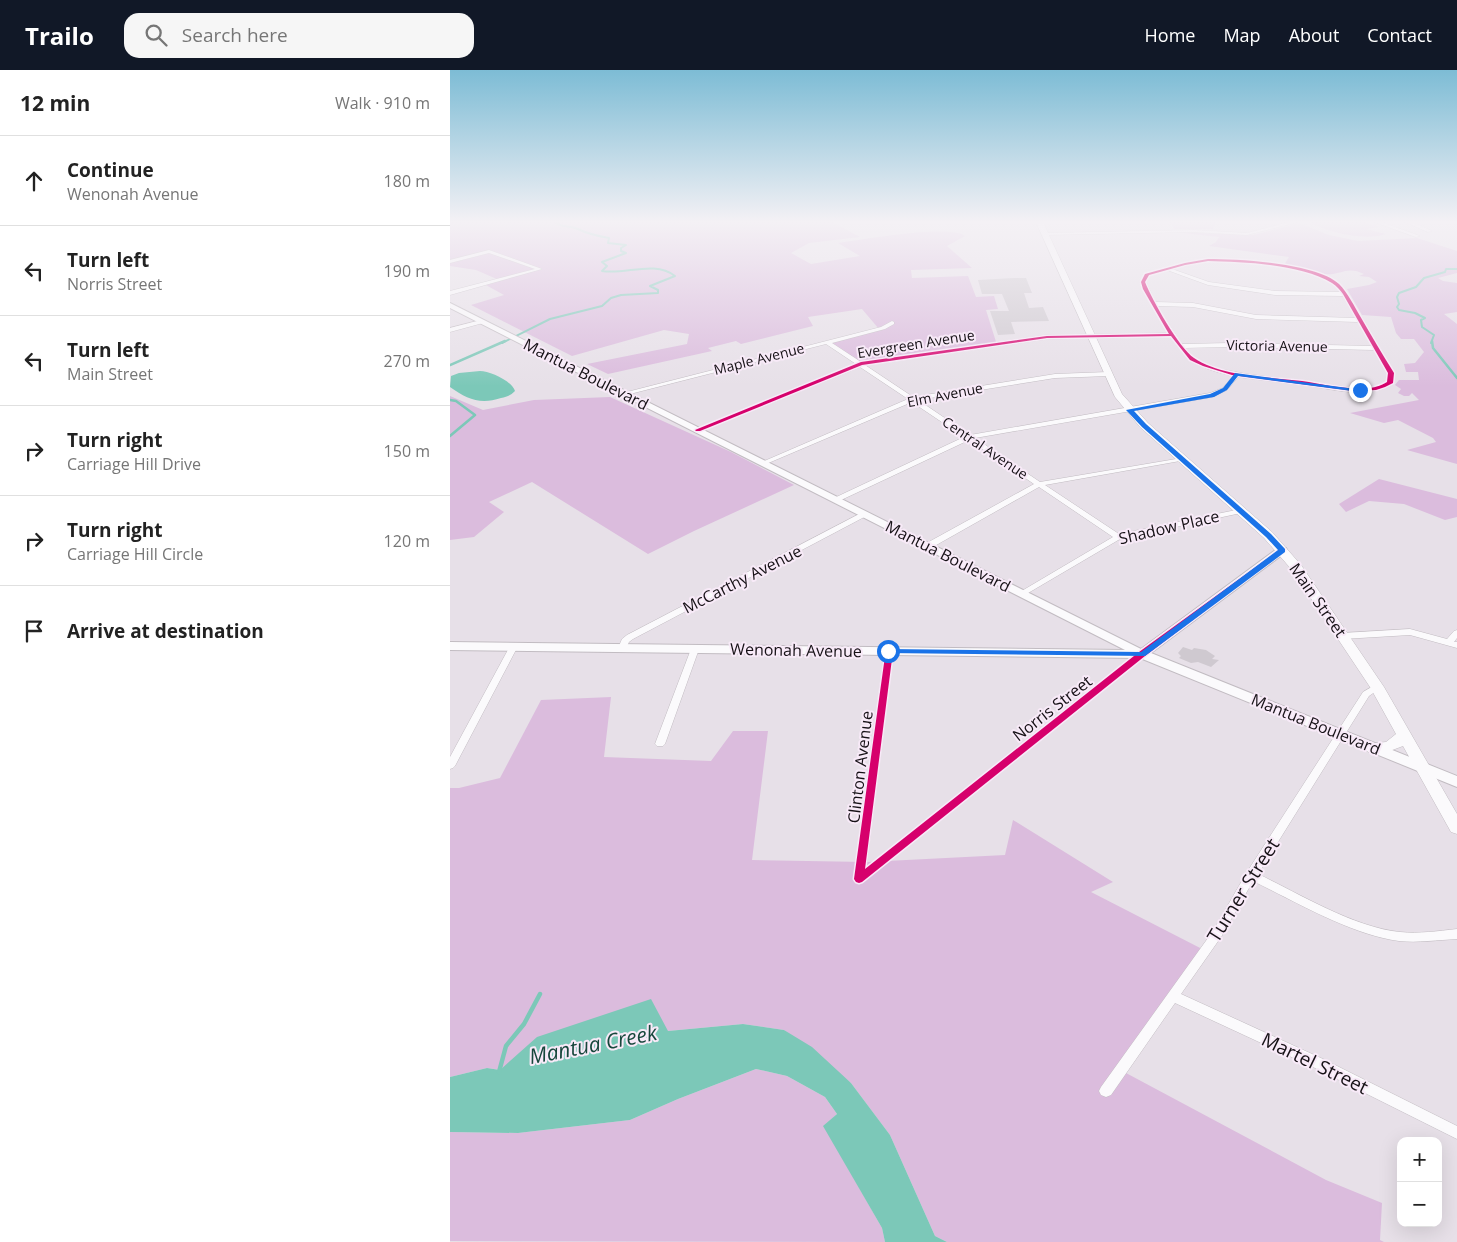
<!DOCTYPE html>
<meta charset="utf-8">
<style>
:root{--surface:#fff;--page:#f6f6f6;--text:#222;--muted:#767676;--line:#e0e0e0;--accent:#111827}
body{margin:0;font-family:"Open Sans",sans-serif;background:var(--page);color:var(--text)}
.controls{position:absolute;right:15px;bottom:15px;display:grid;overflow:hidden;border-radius:10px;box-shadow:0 5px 20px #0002}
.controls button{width:45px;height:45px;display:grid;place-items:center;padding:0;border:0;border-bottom:1px solid var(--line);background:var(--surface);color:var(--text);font:25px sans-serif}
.stop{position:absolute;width:15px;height:15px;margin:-11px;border:4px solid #1a73e8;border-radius:50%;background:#fff}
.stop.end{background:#1a73e8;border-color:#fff;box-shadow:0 1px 5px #0008}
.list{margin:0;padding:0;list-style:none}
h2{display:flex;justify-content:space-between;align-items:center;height:65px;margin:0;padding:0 20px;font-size:21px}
h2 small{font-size:16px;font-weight:400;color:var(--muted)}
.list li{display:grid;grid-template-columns:32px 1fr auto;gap:15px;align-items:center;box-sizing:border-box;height:90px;padding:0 20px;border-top:1px solid var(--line)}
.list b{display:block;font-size:19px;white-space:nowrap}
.list p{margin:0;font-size:16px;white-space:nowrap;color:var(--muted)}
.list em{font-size:16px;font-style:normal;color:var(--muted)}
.icon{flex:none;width:28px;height:28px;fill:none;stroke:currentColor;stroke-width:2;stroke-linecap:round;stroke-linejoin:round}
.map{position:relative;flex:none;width:1007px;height:1172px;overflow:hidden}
header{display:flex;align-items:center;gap:30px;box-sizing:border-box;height:70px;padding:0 25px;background:var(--accent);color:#fff}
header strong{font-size:24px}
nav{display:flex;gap:28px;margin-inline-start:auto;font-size:18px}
.search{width:350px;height:45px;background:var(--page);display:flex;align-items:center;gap:12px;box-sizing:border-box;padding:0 18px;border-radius:15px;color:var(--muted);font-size:19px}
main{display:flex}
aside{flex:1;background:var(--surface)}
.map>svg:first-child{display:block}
</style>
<header>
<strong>Trailo</strong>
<div class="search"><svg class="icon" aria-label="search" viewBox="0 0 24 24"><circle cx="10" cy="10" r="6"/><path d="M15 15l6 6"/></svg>Search here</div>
<nav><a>Home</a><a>Map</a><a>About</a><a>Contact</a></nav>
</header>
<main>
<aside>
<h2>12 min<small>Walk · 910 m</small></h2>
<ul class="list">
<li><svg class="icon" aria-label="ahead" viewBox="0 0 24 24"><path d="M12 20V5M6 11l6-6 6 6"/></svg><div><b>Continue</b><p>Wenonah Avenue</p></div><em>180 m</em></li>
<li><svg class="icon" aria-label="left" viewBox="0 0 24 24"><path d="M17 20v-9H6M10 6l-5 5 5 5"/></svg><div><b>Turn left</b><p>Norris Street</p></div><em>190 m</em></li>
<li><svg class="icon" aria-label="left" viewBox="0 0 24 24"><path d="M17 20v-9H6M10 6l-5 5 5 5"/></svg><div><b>Turn left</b><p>Main Street</p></div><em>270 m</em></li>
<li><svg class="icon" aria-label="right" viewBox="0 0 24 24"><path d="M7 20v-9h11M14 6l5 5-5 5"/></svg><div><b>Turn right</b><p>Carriage Hill Drive</p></div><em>150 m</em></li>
<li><svg class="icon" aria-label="right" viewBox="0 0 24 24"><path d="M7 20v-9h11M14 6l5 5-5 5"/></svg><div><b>Turn right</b><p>Carriage Hill Circle</p></div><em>120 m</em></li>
<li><svg class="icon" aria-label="arrive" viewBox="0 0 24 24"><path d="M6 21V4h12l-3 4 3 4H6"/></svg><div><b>Arrive at destination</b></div></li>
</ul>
</aside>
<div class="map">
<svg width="1007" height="1172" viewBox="0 0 1007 1172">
<rect width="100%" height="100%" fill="#e7e0e8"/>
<!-- green -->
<path fill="#dbbcdd" d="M 0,152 L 382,152 L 410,167 L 359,173 L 341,183 L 361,194 L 410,186 L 388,173 C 412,170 498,154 515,166 L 497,176 L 522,198 L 461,200 L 462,208 L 518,206 L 526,227 L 544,226 L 548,239 L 536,240 L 547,275 L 411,295 L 379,273 L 429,259 L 412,239 L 358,247 L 363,256 L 291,274 L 286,271 L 258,278 L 262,281 L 158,304 L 137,294 L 237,274 L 239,264 L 214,260 L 122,286 L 21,235 L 54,225 L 34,214 L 49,210 L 26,200 L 0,196 Z
M 720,152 L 766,152 L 763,159 L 724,159 Z
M 834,152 L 846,152 L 879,165 L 908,171 L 967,168 L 1007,181 L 1007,203 L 988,208 L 993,211 L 1007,213 L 1007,242 L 994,244 L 1007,254 L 1007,394 L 957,380 L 986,372 L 983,368 L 948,350 L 934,353 L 900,343 L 969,330 L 962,323 L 959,326 L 954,326 L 948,323 L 951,319 L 945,315 L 949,310 L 969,310 L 968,302 L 956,302 L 954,294 L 965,293 L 974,282 L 964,269 L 951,269 L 946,263 L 941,247 L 912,245 L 897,219 L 919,215 L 927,212 L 919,207 L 909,206 L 914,204 C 897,195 890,206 874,204 C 861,202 848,197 834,195 L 839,187 L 759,176 L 766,172 L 769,167 L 724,162 L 803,165 L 842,155 Z
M 860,152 L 913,152 L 929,157 L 916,159 L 936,164 C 916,171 878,163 860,152 Z
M 0,326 L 33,340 L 84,330 L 160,327 L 281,382 L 344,415 L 244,461 L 198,484 L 82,412 L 39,432 L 54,442 L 24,467 L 0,470 Z
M 929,409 L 1007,429 L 1007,447 L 995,450 L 954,434 L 919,431 L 896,442 L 889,434 Z
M 161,627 L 154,687 L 261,691 L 283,661 L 318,661 L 302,790 L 417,792 L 555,785 L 563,750 L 663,812 L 641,822 L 756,881 L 676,1003 L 876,1110 L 932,1133 L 930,1170 L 934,1172 L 497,1172 L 485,1166 L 440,1065 L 401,1013 L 334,960 L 293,954 L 218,961 L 59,993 L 50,1000 L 37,998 L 0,1007 L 0,718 L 9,718 L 50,708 L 91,630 Z
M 306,999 L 337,1006 L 375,1027 L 387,1044 L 374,1056 L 432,1158 L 435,1172 L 0,1171 L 0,1062 L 68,1063 L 180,1050 L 228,1029 Z"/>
<!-- water -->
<path fill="#7cc8b8" d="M 30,301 C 40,301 62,311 65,321 C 61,325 57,327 51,328 C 30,335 17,329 0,317 L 1,306 L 9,303 Z
M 201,929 L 218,961 L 293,954 L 334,960 L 362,977 L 401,1013 L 440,1065 L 485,1166 L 497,1172 L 435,1172 L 432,1158 L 373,1056 L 387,1044 L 375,1027 L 337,1006 L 306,999 L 228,1029 L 180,1050 L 68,1063 L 0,1062 L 0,1007 L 37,998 L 50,1000 L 87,967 Z"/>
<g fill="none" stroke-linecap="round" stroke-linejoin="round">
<!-- stream-far2 -->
<path stroke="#7cc8b8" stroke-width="2" d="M 52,273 L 100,249 L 152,236 L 161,228 L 171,225 L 208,223 L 208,220 L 200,216 L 225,206 C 204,190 176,205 152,201 L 157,196 L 152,192 L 176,183 L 171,181 L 171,178 L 176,175 L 158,173 L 159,168 C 148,166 138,164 128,159 C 120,155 112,158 105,152
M 981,273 L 984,265 L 972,257 L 971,250 L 975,248 L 965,243 L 949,240 L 947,237 L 949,234 L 947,227 L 949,223 L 966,217 L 974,208 L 995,202 L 996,199 L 1007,199"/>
<!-- stream-far1 -->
<path stroke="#7cc8b8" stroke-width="2.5" d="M 982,271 L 983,278 L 1007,308
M 0,295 L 55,271
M 0,330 L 6,331 L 25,345 L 0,366"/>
<!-- stream -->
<path stroke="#7cc8b8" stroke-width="4.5" d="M 49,1002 L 56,976 L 74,954 L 90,924"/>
</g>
<!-- building -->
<path fill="#cfc9d0" d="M 564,208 L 576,208 L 582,223 L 574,223 L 579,238 L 593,237 L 599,251 L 561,252 L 565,264 L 548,265 L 540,241 L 559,241 L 552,224 L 532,224 L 528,210 Z
M 733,577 L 742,580 L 744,578 L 756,580 L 765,586 L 762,589 L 769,590 L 761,597 L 748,592 L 741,593 L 729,588 L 731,586 L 728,583 Z"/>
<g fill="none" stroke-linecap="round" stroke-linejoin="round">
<defs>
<path id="street" d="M 839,152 L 848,152 L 797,165 L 744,162 L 594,165 L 592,164 L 594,163 L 744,160 L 797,163 Z
M 924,152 L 931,152 L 970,166 L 966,167 Z
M 955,152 L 962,152 L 982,161 L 978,162 Z
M 39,180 L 92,199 L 0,225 L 0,221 L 85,199 L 39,183 L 0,193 L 0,190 Z
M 758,189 C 789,189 866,193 889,214 C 899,223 904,235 911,246 C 922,265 933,284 944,303 L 943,313 C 921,331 879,318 853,315 C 831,312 810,310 788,307 L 777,320 L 762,327 L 525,368 L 590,412 L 732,388 L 732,390 L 730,391 L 595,415 L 669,464 L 791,439 L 795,441 L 791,443 L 670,469 L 573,526 L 569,524 L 570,522 L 663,467 L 589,417 L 481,478 L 475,478 L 474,476 L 475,474 L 584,414 L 519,370 L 389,431 L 383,431 L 382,429 L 514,367 L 462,332 L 316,394 L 312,394 L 312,392 L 458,329 L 410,297 L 250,361 L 246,361 L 245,360 L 406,294 L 376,274 L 176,325 L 173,323 L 431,257 L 442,251 L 444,252 L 444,254 L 435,259 L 382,273 L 411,292 L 597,265 L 719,263 L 693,219 L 690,212 L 695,204 L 735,193 ZM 758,191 C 792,192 868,194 891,222 L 825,221 L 759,212 L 722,199 ZM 717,200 L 758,215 L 825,225 L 893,226 L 906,248 L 806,245 L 743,233 L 705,232 L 696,212 L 699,205 ZM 707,236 L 743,237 L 806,249 L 908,252 L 923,276 L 780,273 L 732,274 ZM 721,267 C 740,294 750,298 783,306 L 773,318 L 760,323 L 520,365 L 468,330 L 605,308 L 658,306 L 661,304 L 658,302 L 605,304 L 463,327 L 415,295 L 597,269 ZM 780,277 L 925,280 L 938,303 L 937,312 L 923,317 L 904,318 L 796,304 L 770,299 L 757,294 L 744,288 L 735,278 Z
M 31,250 L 34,252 L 33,253 L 0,262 L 0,258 Z
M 413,442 L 416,442 L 420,444 L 183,569 L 179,572 L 175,580 L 169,580 L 168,578 L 172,569 L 177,565 Z
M 960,559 L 997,569 L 1004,561 L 1007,560 L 1007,568 L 1004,572 L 1007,572 L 1007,578 L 960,565 L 893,569 L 889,566 L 893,563 Z
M 64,573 L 68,576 L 5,696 L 3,698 L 0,699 L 0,687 L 60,576 Z
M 245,576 L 249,579 L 215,674 L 213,676 L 207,676 L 205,674 L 241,579 Z
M 439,578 L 443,581 L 416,798 L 689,582 L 692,581 L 696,584 L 413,812 L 409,813 L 405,812 L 404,809 L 435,581 Z
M 927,614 L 932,617 L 919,626 L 808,804 C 850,824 903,857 950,862 C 969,864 988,861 1007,859 L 1007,869 C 988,870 968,873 949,871 C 902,865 846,832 803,811 L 771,867 L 731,924 L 873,989 L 1007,1056 L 1007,1069 L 863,997 L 725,933 L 661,1025 L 656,1027 L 651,1025 L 649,1021 L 651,1017 L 763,861 L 797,802 L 913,622 Z"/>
<path id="secondary" d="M 0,233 L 691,579 L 828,478 L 836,478 L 837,480 L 836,482 L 701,583 L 1007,706 L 1007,717 L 690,588 L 0,580 L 0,572 L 675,580 L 0,238 Z"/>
<path id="primary" d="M 586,152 L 593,152 L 672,324 L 698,353 L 822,462 L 851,495 L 934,617 L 1007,744 L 1007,764 L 1001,762 L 953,676 L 937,682 L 918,682 L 915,678 L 918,674 L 936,672 L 946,664 L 920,617 L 842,500 L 814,468 L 690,357 L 665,327 Z"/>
</defs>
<!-- street casing -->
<use href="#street" stroke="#c2bcc2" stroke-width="1"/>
<!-- secondary casing -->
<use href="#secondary" stroke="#c2bcc2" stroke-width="2"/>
<!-- primary casing -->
<use href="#primary" stroke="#c2bcc2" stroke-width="1"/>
<!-- street -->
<use href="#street" fill="#fbfafc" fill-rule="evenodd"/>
<!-- secondary -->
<use href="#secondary" fill="#fbfafc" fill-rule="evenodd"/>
<!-- primary -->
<use href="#primary" fill="#fbfafc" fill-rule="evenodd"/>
<defs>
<path id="cycleway" d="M 758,189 C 789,189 866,193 889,214 C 898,223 904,236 910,246 C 921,265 932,284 944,303 L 943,313 L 935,317 L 926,320 L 904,321 L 782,305 L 753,296 L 740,290 L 721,266 L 597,268 L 412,295 L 250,361 L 246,361 L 245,360 L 411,292 L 597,266 L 719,264 L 693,219 L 691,212 L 695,204 L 735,193 ZM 758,191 C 795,192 851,194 882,213 C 887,216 890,220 893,224 L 938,303 L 937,312 C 930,316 924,318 916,318 C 894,320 873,314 852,311 C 819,307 772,307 744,288 C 729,278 702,230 695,212 L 699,205 L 735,195 Z
M 832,478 L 834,479 L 835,480 L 834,481 L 695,586 L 412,812 L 409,813 L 406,812 L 404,809 L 436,579 L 439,579 L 443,581 L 415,799 L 689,582 Z"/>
</defs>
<!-- cycleway casing -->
<use href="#cycleway" stroke="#f8eaf8" stroke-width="3"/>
<!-- cycleway -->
<use href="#cycleway" fill="#d6006c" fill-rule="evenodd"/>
</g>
<!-- sky -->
<linearGradient id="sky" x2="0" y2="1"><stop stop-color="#7dbcd5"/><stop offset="0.48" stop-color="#f4f1f5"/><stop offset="1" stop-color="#f4f1f5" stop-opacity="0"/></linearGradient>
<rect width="1007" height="316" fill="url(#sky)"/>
<!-- route -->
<path fill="#1a73e8" d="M 785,303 L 913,320 L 910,322 L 788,306 L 777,320 L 764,327 L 684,341 L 696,354 L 821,464 L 835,479 L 835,482 L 695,586 L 436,583 L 434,581 L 438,579 L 691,582 L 828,480 L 816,467 L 692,357 L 676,340 L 760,324 L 773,318 Z"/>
<g text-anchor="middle" stroke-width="4" stroke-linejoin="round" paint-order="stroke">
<!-- far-street labels -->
<g font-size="14" fill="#161116" stroke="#f8eaf8">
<text transform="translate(466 274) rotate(-9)" y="5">Evergreen Avenue</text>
<text transform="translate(827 276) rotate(1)" y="5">Victoria Avenue</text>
<text transform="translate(309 289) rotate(-14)" y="5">Maple Avenue</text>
<text transform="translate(495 325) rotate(-11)" y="5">Elm Avenue</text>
<text transform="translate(535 378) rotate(34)" y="5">Central Avenue</text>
</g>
<!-- street labels -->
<g font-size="16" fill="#161116" stroke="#f8eaf8">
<text transform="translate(136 304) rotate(27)" y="6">Mantua Boulevard</text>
<text transform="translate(719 457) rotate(-13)" y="6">Shadow Place</text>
<text transform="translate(498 486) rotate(27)" y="6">Mantua Boulevard</text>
<text transform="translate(292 509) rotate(-27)" y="6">McCarthy Avenue</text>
<text transform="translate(868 530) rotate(55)" y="6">Main Street</text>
<text transform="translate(346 580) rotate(1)" y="6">Wenonah Avenue</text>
<text transform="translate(602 638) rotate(-38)" y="6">Norris Street</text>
<text transform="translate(866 654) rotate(22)" y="6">Mantua Boulevard</text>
<text transform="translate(410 697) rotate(-83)" y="6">Clinton Avenue</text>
</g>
<!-- near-street labels -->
<g font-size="19" fill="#161116" stroke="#f8eaf8">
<text transform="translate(793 820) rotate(-58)" y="7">Turner Street</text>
<text transform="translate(865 993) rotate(26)" y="7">Martel Street</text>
</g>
<!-- near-water labels -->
<g font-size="21" font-style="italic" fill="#17473c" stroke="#f8eaf8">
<text transform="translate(143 975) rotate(-11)" y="7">Mantua Creek</text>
</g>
</g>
</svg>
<div class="controls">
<button>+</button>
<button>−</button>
</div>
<div class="stop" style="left:438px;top:581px"></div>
<div class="stop end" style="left:910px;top:320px"></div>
</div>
</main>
